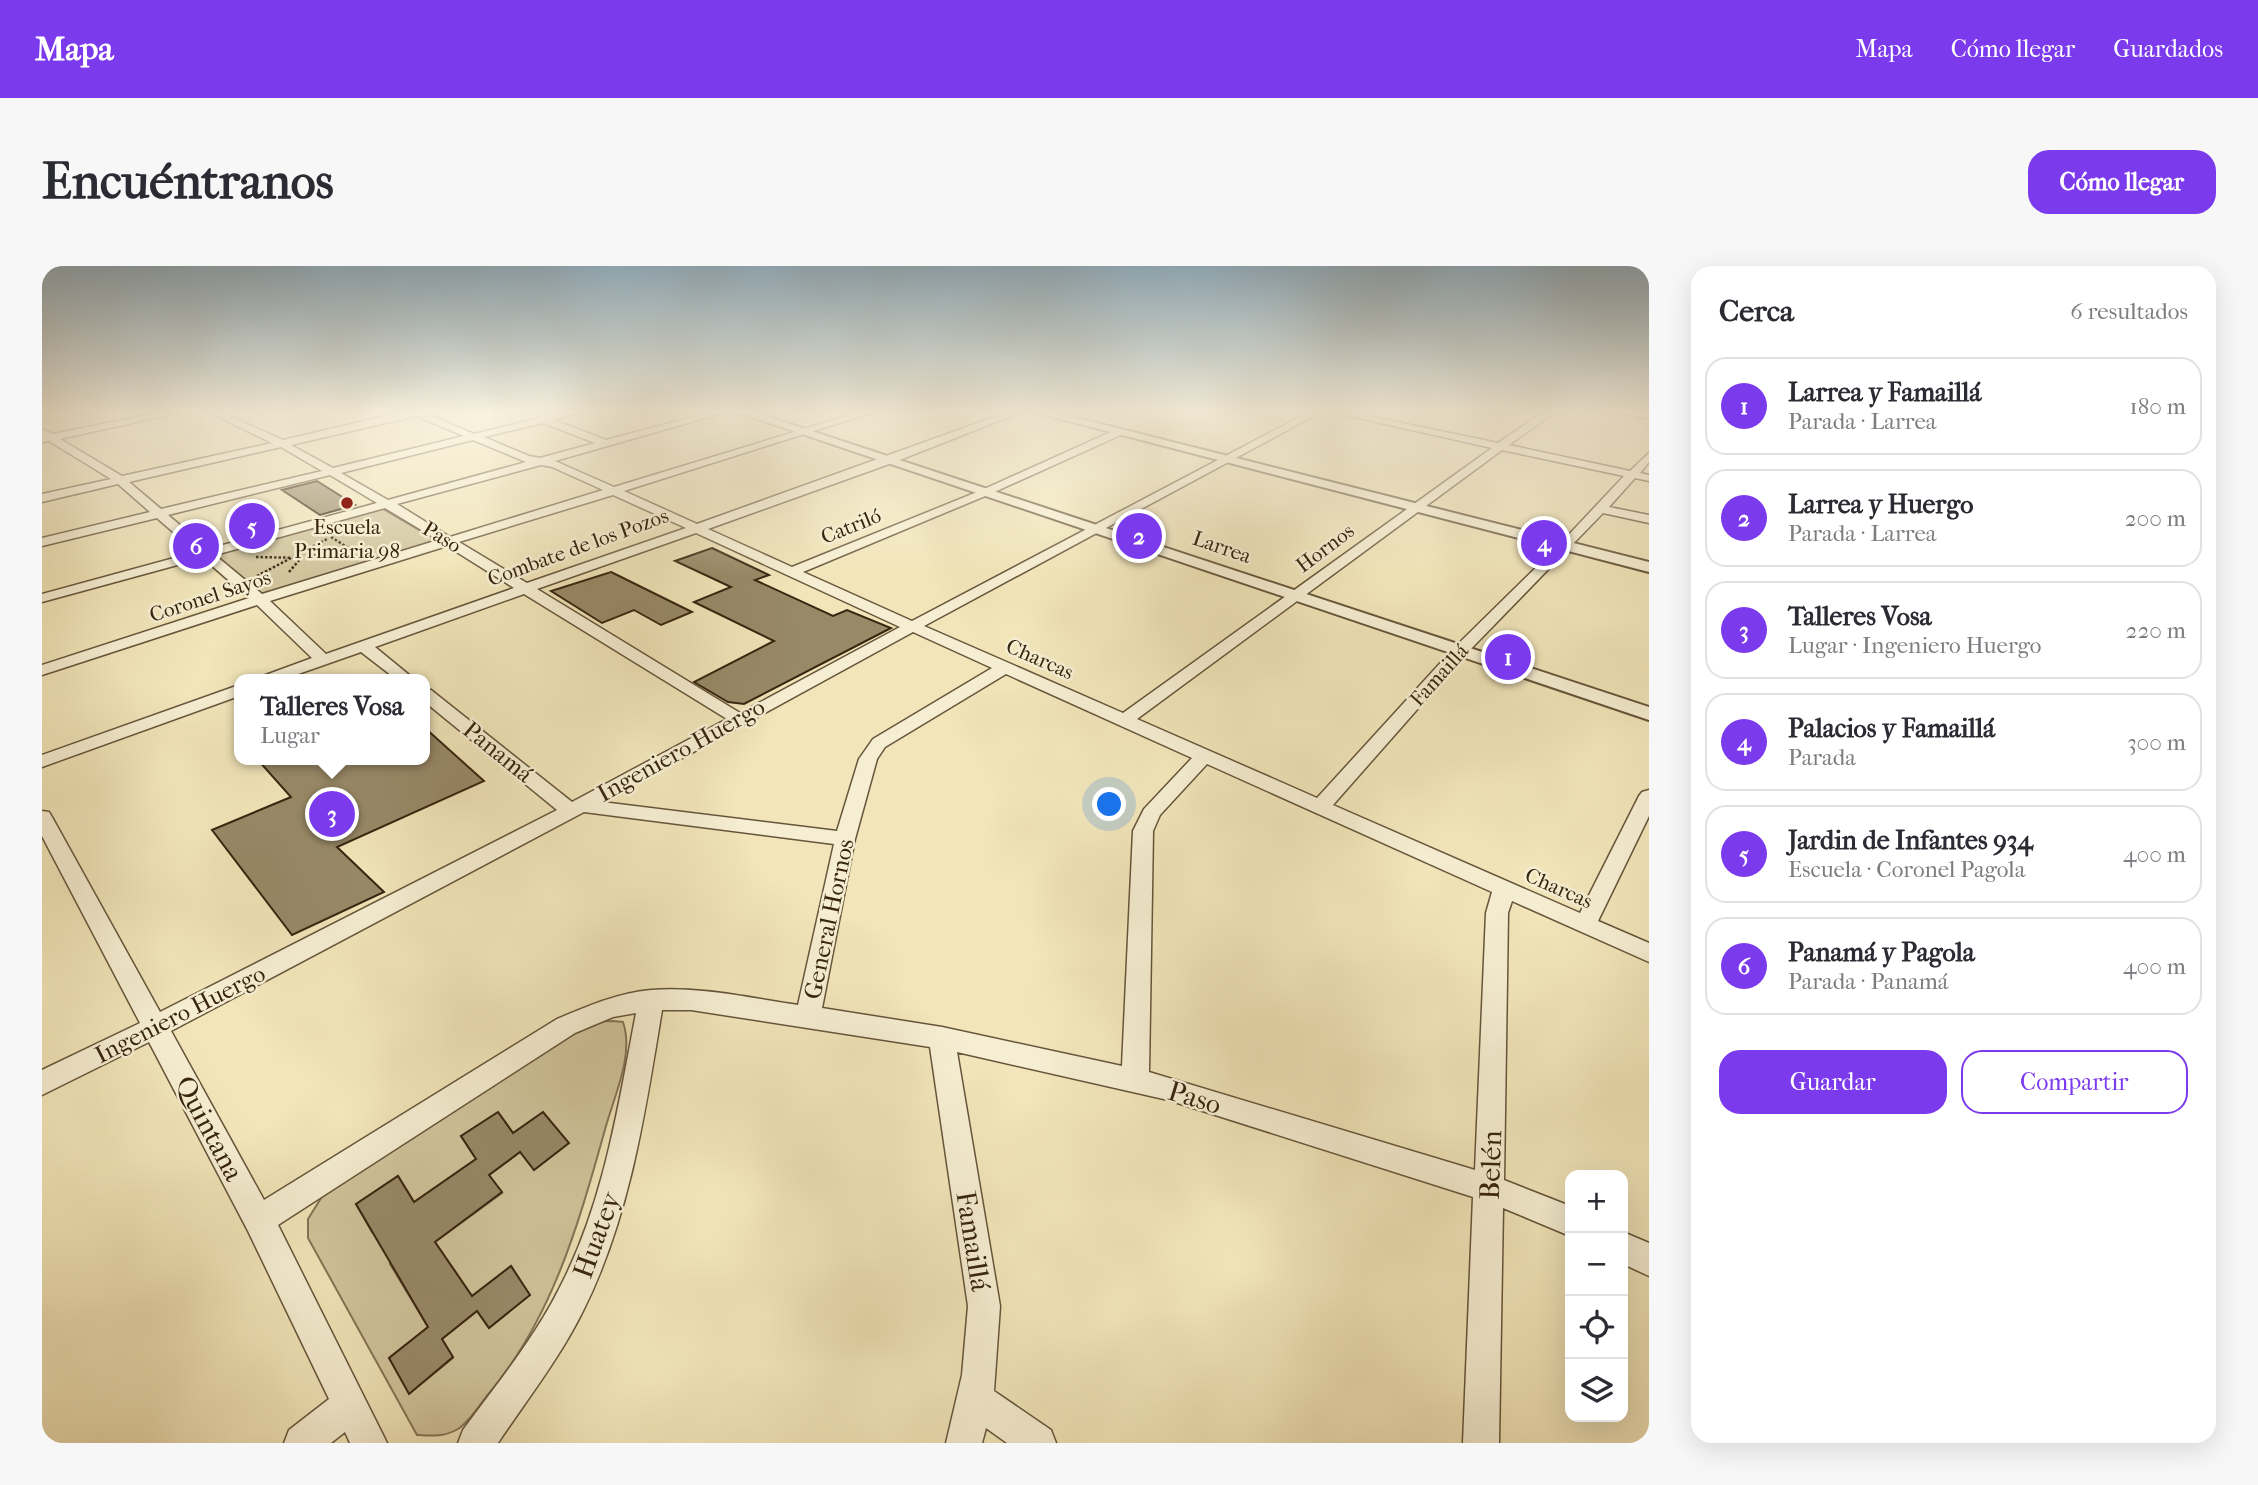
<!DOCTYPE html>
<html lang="es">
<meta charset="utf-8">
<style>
:root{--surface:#fff;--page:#f7f7f7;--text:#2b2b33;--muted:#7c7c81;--line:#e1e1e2;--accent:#7c3aed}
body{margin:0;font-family:"IM FELL French Canon",serif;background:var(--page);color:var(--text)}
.controls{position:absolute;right:21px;bottom:21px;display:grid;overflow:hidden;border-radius:14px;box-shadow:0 7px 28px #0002}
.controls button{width:63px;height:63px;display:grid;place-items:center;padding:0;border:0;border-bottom:2px solid var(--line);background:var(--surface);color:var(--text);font:35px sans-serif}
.you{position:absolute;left:1068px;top:539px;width:24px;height:24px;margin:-18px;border:5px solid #fff;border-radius:50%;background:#1a73e8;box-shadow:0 0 0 10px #1a73e833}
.badge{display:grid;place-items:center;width:46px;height:46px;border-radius:50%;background:var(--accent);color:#fff;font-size:23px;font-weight:700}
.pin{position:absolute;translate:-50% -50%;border:4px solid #fff;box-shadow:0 2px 7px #0006}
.popup{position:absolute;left:192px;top:408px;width:196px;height:91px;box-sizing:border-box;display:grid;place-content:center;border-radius:14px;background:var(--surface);filter:drop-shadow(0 2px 5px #0005);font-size:23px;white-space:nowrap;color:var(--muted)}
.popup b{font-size:26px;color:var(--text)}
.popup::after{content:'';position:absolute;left:50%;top:100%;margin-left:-14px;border:14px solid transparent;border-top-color:var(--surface)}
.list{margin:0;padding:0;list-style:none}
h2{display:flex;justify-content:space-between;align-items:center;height:91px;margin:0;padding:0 28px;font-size:30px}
h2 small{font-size:23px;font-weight:400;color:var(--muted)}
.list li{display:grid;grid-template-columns:46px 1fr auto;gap:21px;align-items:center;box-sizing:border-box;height:98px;margin:0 14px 14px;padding:0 14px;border:2px solid var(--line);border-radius:21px}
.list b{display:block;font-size:26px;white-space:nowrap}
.list p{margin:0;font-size:23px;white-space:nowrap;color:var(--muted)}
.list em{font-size:23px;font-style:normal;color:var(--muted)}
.actions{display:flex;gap:14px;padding:21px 28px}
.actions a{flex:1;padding:16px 0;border:2px solid var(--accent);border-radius:21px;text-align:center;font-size:24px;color:var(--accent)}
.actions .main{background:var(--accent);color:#fff}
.icon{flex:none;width:38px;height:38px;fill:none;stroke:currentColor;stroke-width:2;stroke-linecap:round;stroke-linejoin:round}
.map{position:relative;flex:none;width:1607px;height:1177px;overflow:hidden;border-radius:21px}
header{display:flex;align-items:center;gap:42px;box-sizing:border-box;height:98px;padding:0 35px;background:var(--accent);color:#fff}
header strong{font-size:33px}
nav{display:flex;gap:38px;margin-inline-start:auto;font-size:24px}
.intro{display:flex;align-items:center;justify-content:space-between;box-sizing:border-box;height:168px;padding:0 42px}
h1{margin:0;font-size:49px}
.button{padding:18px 32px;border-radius:21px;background:var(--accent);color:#fff;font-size:24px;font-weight:700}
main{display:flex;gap:42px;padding:0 42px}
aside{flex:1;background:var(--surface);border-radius:21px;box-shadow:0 7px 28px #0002}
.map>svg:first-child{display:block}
</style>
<header>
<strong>Mapa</strong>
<nav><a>Mapa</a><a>Cómo llegar</a><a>Guardados</a></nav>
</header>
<div class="intro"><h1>Encuéntranos</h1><a class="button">Cómo llegar</a></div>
<main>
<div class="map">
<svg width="1607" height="1177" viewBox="0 0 1607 1177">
<rect width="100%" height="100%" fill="#f1e5b9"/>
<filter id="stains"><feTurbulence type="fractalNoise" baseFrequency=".00286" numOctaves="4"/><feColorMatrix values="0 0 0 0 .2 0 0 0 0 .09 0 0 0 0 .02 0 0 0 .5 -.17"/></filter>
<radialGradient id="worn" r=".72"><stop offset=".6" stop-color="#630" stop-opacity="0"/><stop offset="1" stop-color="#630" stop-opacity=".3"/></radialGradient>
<!-- green -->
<path fill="#d1c49c" stroke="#847456" stroke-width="2" fill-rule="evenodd" d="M 335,242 L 341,243 L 394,274 L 394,277 L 221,330 L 171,290 L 173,287 Z
M 571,755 L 581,756 C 592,788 573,828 564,860 C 537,956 511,1053 444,1131 C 436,1141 427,1156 416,1163 C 402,1171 390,1170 375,1169 L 266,972 L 266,953 L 281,929 L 546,756 ZM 456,846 L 471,867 L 501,846 L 526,877 L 478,886 L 447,909 L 460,927 L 393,976 L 430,1030 L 469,1000 L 487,1029 L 447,1062 L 435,1045 L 400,1073 L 411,1092 L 368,1127 L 347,1092 L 386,1061 L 348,998 L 381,973 L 362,943 L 330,966 L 314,938 L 356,910 L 372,936 L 434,893 L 419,870 Z"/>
<!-- building -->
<path fill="#988967" stroke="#37250f" stroke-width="2" d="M 275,215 L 313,239 L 278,249 L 240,224 Z
M 670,282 L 727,309 L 713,314 L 791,350 L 805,344 L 849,362 L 702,438 L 686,436 L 652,416 L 732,375 L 652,336 L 689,321 L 633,295 Z
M 569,306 L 650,346 L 619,359 L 592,344 L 560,357 L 509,325 Z
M 383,462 L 442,515 L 295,581 L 342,626 L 250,669 L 170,564 L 249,531 L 216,494 L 383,494 Z
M 456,846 L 471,867 L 501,846 L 527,877 L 492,904 L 478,886 L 447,909 L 460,926 L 393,976 L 430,1030 L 469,1000 L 488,1029 L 447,1062 L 435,1045 L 400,1073 L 411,1091 L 367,1128 L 347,1092 L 386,1061 L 314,938 L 356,910 L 372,936 L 434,893 L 419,870 Z"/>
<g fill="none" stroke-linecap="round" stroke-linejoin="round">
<defs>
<path id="minor" d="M 126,145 L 144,145 L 18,173 L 80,210 L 230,177 L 164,145 L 176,145 L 241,174 L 365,145 L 389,145 L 385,148 L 432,168 L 494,153 L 498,149 L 543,145 L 512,154 L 564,174 L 673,145 L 688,145 L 513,195 L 572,221 L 821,145 L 835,145 L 582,225 L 655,258 L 969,145 L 982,145 L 850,197 L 666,263 L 750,301 L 940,224 L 1073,164 L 1081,164 L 1081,168 L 948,228 L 761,306 L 870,355 L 1269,145 L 1281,145 L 882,360 L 1081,447 L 1450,182 L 1285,145 L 1302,145 L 1456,177 L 1503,145 L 1514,145 L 1467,179 L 1588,205 L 1607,187 L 1607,196 L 1598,207 L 1607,209 L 1607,215 L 1593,212 L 1567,241 L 1607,249 L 1607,257 L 1561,247 L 1424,388 L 1291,539 L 1538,647 L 1597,530 L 1600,526 L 1607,524 L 1607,550 L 1556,655 L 1607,677 L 1607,696 L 1470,635 L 1466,647 L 1462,914 L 1528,940 L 1528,970 L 1461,942 L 1457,1177 L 1421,1177 L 1431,931 L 1126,834 L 915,786 L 958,1040 L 952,1125 L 1009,1164 L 1014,1177 L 965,1177 L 944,1162 L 940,1177 L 904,1177 L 920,1109 L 926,1040 L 888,781 L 649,744 L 620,744 C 603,847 588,952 540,1047 C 517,1093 484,1135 456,1177 L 416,1177 L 421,1164 C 454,1119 492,1073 517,1023 C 562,937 576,841 594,747 L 571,751 L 533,767 L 236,959 L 345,1177 L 308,1177 L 303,1166 L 289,1177 L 242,1177 L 247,1164 L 287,1133 L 206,965 L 107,776 L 0,829 L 0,804 L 98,757 L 0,570 L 0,545 L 7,546 L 10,551 L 118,746 L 515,544 L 383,436 L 383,423 L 389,424 L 530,536 L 685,453 L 482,328 L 333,381 L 372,413 L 354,413 L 319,386 L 242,413 L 219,413 L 221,410 L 270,392 L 215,339 L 0,409 L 0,399 L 207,332 L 161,292 L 0,336 L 0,328 L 154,286 L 115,252 L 0,280 L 0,272 L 108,246 L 76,218 L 0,236 L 0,228 L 69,213 L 7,175 L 0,176 L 0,163 L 11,168 ZM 374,150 L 422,170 L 291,202 L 249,179 ZM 501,157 L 553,177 L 498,192 L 487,190 L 442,171 ZM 431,174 L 484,196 L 346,234 L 299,207 ZM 239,181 L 280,205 L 119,243 L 87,216 ZM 1460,184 L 1582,210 L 1519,277 L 1412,382 L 1275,532 L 1095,453 ZM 499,199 L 510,201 L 561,224 L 408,271 L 355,238 ZM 288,209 L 335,237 L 166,283 L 126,249 ZM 571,229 L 644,262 L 485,317 L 417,276 ZM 343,242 L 396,274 L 220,328 L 173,289 ZM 654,267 L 858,361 L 698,447 L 495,323 ZM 405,280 L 472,322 L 284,388 L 228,335 ZM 871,366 L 950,402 L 831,473 L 817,493 L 795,565 L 560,536 ZM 964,408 L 1150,492 L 1102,543 L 1091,565 L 1080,800 L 900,761 L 780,742 L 813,573 L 835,493 L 843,481 ZM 1165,498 L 1450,626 L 1444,647 L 1433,904 L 1107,806 L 1111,565 L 1118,549 ZM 542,546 L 792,578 L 756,739 C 708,732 657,720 609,724 C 576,727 546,740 515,753 L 222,934 L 129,765 Z
M 1571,145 L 1607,147 L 1607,153 Z
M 197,419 L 197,430 L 0,501 L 0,489 Z
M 1581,966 L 1607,977 L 1607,1010 L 1581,998 Z"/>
<path id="tertiary" d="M 692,145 L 709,145 L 1607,441 L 1607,454 Z
M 988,145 L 1007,145 L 1607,296 L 1607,306 Z"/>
</defs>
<!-- minor casing -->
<use href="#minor" stroke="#66553a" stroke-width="3"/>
<!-- tertiary casing -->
<use href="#tertiary" stroke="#66553a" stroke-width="4"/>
<!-- path -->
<path stroke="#37250f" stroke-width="2.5" stroke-dasharray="2.5 2" stroke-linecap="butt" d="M 289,271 L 308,283
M 214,291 L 262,292 L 313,281
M 247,306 L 259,292
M 215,310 L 285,273"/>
<!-- minor -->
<use href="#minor" fill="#f6eed2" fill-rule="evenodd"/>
<!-- tertiary -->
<use href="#tertiary" fill="#f6eed2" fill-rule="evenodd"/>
</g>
<!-- sky -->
<linearGradient id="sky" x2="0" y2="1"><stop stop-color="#92aebe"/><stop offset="0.47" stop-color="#f9f3e0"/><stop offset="1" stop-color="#f9f3e0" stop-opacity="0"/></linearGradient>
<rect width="1607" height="310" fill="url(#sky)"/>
<!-- markers -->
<circle fill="#8f2418" stroke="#f6eed2" stroke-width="2.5" cx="305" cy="237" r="7"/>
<g text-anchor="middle" stroke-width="5" stroke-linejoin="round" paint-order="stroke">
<!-- far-street labels -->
<g font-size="21" fill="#37250f" stroke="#f6eed2">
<text transform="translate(809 260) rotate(-22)" y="7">Catriló</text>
<text transform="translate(400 271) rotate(31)" y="7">Paso</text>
<text transform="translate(536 281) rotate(-20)" y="7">Combate de los Pozos</text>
<text transform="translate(1180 281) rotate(19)" y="7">Larrea</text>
<text transform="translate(1283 282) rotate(-37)" y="7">Hornos</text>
<text transform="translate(168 330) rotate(-18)" y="7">Coronel Sayos</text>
<text transform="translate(998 393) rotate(24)" y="7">Charcas</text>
<text transform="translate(1397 409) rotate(-48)" y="7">Famaillá</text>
<text transform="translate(1517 622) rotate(24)" y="7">Charcas</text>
</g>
<!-- far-poi labels -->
<g font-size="21" fill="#37250f" stroke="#f6eed2">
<text x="305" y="268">Escuela<tspan x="305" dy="24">Primaria 98</tspan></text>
</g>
<!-- street labels -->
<g font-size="24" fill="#37250f" stroke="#f6eed2">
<text transform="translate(639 484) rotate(-29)" y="8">Ingeniero Huergo</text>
<text transform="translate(456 486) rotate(39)" y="8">Panamá</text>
<text transform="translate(787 653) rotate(-78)" y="8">General Hornos</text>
<text transform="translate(138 748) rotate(-27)" y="8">Ingeniero Huergo</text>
</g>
<!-- near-street labels -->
<g font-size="28" fill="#37250f" stroke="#f6eed2">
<text transform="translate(1153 831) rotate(17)" y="10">Paso</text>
<text transform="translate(168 862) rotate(62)" y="10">Quintana</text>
<text transform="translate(1448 899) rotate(-88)" y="10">Belén</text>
<text transform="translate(554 969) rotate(-70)" y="10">Huatey</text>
<text transform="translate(932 975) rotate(81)" y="10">Famaillá</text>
</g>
</g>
<rect width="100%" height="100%" filter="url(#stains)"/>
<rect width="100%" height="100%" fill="url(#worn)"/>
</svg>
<div class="controls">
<button>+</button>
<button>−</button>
<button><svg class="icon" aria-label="locate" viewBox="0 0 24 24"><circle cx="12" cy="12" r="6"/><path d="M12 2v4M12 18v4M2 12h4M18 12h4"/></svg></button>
<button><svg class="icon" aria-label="layers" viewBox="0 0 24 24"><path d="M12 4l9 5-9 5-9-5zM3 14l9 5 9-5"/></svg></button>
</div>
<div class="you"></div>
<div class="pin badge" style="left:1466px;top:391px">1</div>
<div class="pin badge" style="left:1097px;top:270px">2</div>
<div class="pin badge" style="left:290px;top:548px">3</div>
<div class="popup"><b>Talleres Vosa</b>Lugar</div>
<div class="pin badge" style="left:1502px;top:277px">4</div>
<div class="pin badge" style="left:210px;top:260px">5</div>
<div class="pin badge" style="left:154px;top:280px">6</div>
</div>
<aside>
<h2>Cerca<small>6 resultados</small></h2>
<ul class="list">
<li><span class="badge">1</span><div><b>Larrea y Famaillá</b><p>Parada · Larrea</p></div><em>180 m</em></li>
<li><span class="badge">2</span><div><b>Larrea y Huergo</b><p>Parada · Larrea</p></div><em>200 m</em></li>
<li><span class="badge">3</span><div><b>Talleres Vosa</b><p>Lugar · Ingeniero Huergo</p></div><em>220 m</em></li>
<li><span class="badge">4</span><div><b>Palacios y Famaillá</b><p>Parada</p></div><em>300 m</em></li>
<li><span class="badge">5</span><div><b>Jardin de Infantes 934</b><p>Escuela · Coronel Pagola</p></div><em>400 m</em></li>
<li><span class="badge">6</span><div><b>Panamá y Pagola</b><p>Parada · Panamá</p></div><em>400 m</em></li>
</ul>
<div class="actions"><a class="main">Guardar</a><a>Compartir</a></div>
</aside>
</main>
